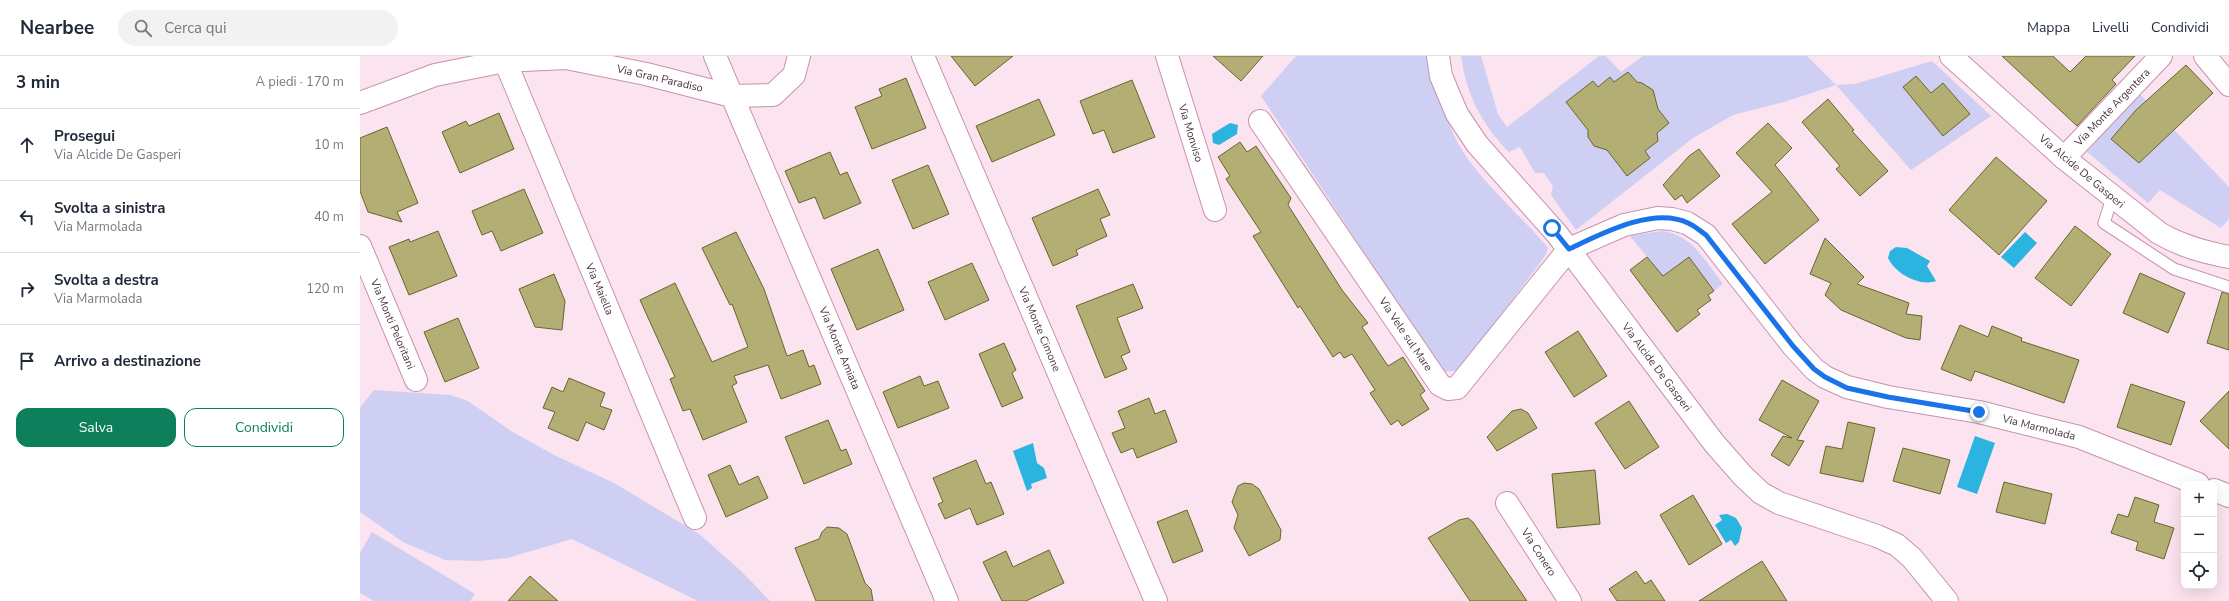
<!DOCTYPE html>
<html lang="it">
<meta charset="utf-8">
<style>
:root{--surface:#fff;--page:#f2f2f3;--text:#1f2937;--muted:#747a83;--line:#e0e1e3;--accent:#0e7f5b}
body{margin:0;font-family:"Nunito Sans",sans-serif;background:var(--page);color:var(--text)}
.controls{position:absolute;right:12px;bottom:12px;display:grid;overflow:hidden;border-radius:8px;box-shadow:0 4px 16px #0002}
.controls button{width:36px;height:36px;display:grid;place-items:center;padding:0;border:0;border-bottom:1px solid var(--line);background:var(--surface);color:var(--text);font:20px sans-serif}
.stop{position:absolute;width:12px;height:12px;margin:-9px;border:3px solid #1a73e8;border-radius:50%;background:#fff}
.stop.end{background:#1a73e8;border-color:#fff;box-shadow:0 1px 4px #0008}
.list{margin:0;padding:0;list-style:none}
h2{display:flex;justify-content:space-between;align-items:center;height:52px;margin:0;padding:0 16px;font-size:17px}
h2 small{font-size:13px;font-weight:400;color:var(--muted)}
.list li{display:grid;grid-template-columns:26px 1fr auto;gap:12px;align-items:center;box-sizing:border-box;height:72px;padding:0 16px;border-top:1px solid var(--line)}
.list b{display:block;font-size:15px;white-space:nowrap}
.list p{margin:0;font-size:13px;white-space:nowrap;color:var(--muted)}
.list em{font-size:13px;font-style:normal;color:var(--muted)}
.actions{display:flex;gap:8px;padding:12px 16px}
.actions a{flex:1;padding:9px 0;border:1px solid var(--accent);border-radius:12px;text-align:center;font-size:14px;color:var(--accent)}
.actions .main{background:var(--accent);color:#fff}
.icon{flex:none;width:22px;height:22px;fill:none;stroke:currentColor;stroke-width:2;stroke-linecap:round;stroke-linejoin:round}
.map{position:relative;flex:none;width:1869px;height:545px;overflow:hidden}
header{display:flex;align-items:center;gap:24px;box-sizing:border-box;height:56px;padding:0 20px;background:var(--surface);border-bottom:1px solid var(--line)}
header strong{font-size:19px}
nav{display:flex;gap:22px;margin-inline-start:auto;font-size:14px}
.search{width:280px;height:36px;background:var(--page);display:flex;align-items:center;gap:10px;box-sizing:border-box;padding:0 14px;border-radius:22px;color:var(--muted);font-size:15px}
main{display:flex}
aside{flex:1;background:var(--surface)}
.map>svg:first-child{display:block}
</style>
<header>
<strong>Nearbee</strong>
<div class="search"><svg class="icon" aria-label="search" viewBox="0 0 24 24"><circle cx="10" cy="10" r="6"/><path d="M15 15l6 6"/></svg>Cerca qui</div>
<nav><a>Mappa</a><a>Livelli</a><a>Condividi</a></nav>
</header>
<main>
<aside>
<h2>3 min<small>A piedi · 170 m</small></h2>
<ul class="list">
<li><svg class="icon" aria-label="ahead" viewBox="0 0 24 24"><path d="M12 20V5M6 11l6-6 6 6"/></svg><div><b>Prosegui</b><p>Via Alcide De Gasperi</p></div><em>10 m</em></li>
<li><svg class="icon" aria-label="left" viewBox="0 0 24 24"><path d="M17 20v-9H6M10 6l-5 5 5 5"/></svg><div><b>Svolta a sinistra</b><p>Via Marmolada</p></div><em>40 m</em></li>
<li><svg class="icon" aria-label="right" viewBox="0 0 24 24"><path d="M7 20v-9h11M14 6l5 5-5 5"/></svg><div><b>Svolta a destra</b><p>Via Marmolada</p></div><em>120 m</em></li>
<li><svg class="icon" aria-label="arrive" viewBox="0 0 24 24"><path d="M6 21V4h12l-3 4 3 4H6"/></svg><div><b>Arrivo a destinazione</b></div></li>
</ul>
<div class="actions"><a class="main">Salva</a><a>Condividi</a></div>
</aside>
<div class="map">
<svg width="1869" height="545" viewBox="0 0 1869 545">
<rect width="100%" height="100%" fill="#fbe3ef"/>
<!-- green -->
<path fill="#cecff2" d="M 936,0 L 1072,0 C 1078,26 1082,53 1093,77 C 1110,117 1160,158 1188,192 L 1185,200 L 1100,314 L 1083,316 L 901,40 Z
M 1101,0 L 1121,0 L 1138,58 L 1147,71 L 1239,0 L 1246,0 L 1261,16 L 1283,0 L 1447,0 L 1476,29 L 1495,28 L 1572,5 L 1631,60 L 1551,114 L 1476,29 L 1424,46 L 1373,59 L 1333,82 L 1216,174 L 1191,139 L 1193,130 L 1184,117 L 1175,117 L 1160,91 L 1149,96 C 1122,69 1106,38 1101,0 Z
M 1778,36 L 1869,131 L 1869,163 L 1861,172 L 1800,134 L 1788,147 L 1727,96 Z
M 1302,175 C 1333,179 1345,205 1363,228 L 1354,235 L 1329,201 L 1303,220 L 1270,180 Z
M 14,334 L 90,339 L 108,345 L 151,375 L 194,399 L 254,427 L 339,478 L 381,515 L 410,545 L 338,545 L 212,483 L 147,502 L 119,505 L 85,504 L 43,486 L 0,456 L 0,352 Z
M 12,476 L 115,538 L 110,545 L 14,545 L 0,537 L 0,497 Z"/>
<!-- water -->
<path fill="#2ab4df" d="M 870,67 L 878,69 L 877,78 L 859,89 L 853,87 L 852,78 Z
M 1665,176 L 1677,187 L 1654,212 L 1641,201 Z
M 1536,191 L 1547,192 L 1570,205 L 1567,210 L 1576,225 C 1559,231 1535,217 1528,202 L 1530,195 Z
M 1615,380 L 1635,387 L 1617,438 L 1597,431 Z
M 673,387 L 677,407 L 684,412 L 687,422 L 671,428 L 672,432 L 667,435 L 653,395 Z
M 1367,458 L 1376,462 L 1382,472 L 1379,486 L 1375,490 L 1371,484 L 1366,487 L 1355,469 L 1362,464 L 1359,459 Z"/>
<!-- building -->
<path fill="#b2ae74" stroke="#69652c" d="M 591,0 L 653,0 L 615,30 Z
M 853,0 L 903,0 L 881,25 Z
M 1642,0 L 1693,0 L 1710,16 L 1726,0 L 1775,0 L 1752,24 L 1756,28 L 1717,70 Z
M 1826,9 L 1853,37 L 1779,107 L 1751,83 L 1776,54 Z
M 1268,16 L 1277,26 L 1282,27 L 1293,34 L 1298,53 L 1309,67 L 1297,77 L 1298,85 L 1285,95 L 1290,102 L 1267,120 L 1247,94 L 1234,90 L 1228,81 L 1228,74 L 1206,46 L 1233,25 L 1238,31 L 1250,21 L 1254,26 Z
M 1556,20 L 1571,37 L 1583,27 L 1610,58 L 1583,80 L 1543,31 Z
M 546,22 L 566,72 L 512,93 L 495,51 L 522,40 L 519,33 Z
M 772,24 L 795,81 L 753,97 L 744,74 L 733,78 L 720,45 Z
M 679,43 L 695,79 L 632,106 L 616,70 Z
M 1468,43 L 1494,74 L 1492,75 L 1528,115 L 1500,140 L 1476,113 L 1480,110 L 1442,66 Z
M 139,57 L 154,93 L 100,117 L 82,76 L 106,65 L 109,70 Z
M 1408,67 L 1432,92 L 1415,109 L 1459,164 L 1405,208 L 1372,168 L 1412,136 L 1376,97 Z
M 27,71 L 58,147 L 37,156 L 42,166 L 8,156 L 0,135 L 0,82 Z
M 880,86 L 887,96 L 896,90 L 931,142 L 928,149 L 982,234 L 1008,267 L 1002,271 L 1028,310 L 1043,301 L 1065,335 L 1060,339 L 1069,353 L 1042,370 L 1038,364 L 1031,369 L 1010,337 L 1015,334 L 992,298 L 984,302 L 980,296 L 973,301 L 940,250 L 938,252 L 893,180 L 901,176 L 866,123 L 870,120 L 858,101 Z
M 1339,93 L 1360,120 L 1327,147 L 1322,139 L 1315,144 L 1303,129 L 1329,100 Z
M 470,96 L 480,119 L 487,116 L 501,147 L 464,163 L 455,141 L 439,147 L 425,115 Z
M 1636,101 L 1687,145 L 1639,199 L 1589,154 Z
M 568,109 L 589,158 L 553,173 L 532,124 Z
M 164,133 L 183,177 L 141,195 L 132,175 L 122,179 L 112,155 Z
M 738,133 L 750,159 L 740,163 L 747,180 L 716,194 L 718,199 L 693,210 L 672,162 Z
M 1715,170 L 1751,198 L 1711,250 L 1675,222 Z
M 78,175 L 97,220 L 49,239 L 29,191 L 49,183 L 50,186 Z
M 376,176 L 404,233 L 427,300 L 443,294 L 449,311 L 454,309 L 461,328 L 421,343 L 408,309 L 374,320 L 377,327 L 372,330 L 387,366 L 343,384 L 330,353 L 323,355 L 310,323 L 315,321 L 280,244 L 315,227 L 352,306 L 388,291 L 372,248 L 370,249 L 342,192 Z
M 1465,182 L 1504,221 L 1497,228 L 1549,247 L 1546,258 L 1562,260 L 1560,284 L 1546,282 L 1481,254 L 1465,239 L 1471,227 L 1450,218 Z
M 518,193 L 544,254 L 497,274 L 471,213 Z
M 1287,201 L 1303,220 L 1329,201 L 1354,235 L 1348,239 L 1351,244 L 1337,254 L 1340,258 L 1317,276 L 1270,214 Z
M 612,207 L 629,244 L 585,264 L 568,226 Z
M 1780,217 L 1825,237 L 1808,277 L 1763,257 Z
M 194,218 L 205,245 L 202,274 L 175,271 L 159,233 Z
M 773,228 L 783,252 L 757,262 L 770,296 L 761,300 L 767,313 L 745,322 L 716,250 Z
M 1862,236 L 1869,238 L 1869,294 L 1847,287 Z
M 98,262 L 119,312 L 85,326 L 64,276 Z
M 1600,269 L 1628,281 L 1632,270 L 1662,282 L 1661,285 L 1719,304 L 1704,347 L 1615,315 L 1611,325 L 1581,313 Z
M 1218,275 L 1247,320 L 1214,341 L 1185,296 Z
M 644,287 L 656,314 L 652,317 L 663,342 L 642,351 L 619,298 Z
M 560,320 L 564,330 L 578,325 L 589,352 L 538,372 L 523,336 Z
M 209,322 L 245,337 L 240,350 L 252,354 L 244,374 L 226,366 L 218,385 L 188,372 L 195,356 L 183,352 L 192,331 L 203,336 Z
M 1422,324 L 1459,345 L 1437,384 L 1444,385 L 1429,410 L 1411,399 L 1423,380 L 1432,382 L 1399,364 Z
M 1771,328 L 1825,346 L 1811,389 L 1757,371 Z
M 1869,335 L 1869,393 L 1840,365 Z
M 789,342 L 795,358 L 805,354 L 817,386 L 777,402 L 773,392 L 761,397 L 752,377 L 765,372 L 758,355 Z
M 1269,345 L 1299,391 L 1265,413 L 1235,367 Z
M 1161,353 L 1168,357 L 1177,372 L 1137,395 L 1127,381 L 1152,355 Z
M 468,364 L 481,395 L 486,393 L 492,408 L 444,428 L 425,381 Z
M 1488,366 L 1515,372 L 1503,426 L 1460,417 L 1466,390 L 1482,393 Z
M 1543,392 L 1590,404 L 1580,438 L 1533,425 Z
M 616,404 L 626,428 L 631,426 L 644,458 L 617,469 L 610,452 L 585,463 L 578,448 L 583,446 L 573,422 Z
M 370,409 L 379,429 L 398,420 L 408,442 L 366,461 L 348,419 Z
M 1235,414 L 1240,468 L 1197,472 L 1192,418 Z
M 1644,426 L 1692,438 L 1685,468 L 1636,456 Z
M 884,427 L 892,428 L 899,433 L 921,474 L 920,484 L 889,500 L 874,472 L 878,459 L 872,446 L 878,430 Z
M 1333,439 L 1362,488 L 1329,509 L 1300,459 Z
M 1775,441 L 1799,449 L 1794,466 L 1814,472 L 1804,503 L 1776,494 L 1778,486 L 1751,477 L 1758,458 L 1768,461 Z
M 827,454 L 843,495 L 813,507 L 797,466 Z
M 1108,462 L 1113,466 L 1167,545 L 1110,545 L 1068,482 L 1099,464 Z
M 467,471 L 479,472 L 487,478 L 505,527 L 511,533 L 513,545 L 456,545 L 435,492 L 459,483 L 462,476 Z
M 689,494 L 704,527 L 666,545 L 642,545 L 623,506 L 646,495 L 653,511 Z
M 1402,505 L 1427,545 L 1339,545 Z
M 1276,515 L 1285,528 L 1291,524 L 1305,545 L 1257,545 L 1249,533 Z
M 170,520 L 198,545 L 148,545 Z"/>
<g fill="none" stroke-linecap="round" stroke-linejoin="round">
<defs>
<path id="service" d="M 1752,142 L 1744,167 L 1814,213 L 1869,231"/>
<path id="minor" d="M 143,0 L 335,462
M 355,0 L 587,545
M 563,0 L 796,545
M 807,0 L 855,154
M 1845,0 L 1869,29
M 0,47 L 75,19 L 145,5 L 206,2 L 286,18 L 372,40 L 413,39 L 434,19 L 439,0
M 900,65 L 1080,329 L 1088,333 L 1097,332 L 1209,193 L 1264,169 L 1298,162 L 1312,163 L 1327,167 L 1346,179 L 1433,290 L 1454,313 L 1465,321 L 1487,331 L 1528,341 L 1619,356 L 1719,381 L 1838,428
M 1704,102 L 1801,0
M 0,190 L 56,324
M 1854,434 L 1869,440
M 1147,447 L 1210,545"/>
<path id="tertiary" d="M 1078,0 L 1081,20 L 1097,58 L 1117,88 L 1197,178 L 1354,387 L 1383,420 L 1401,437 L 1419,447 L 1517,480 L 1537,489 L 1552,502 L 1587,545
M 1591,0 L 1704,102 L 1799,177 C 1821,190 1844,196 1869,201"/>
</defs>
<!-- service casing -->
<use href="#service" stroke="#c991b0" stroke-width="13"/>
<!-- minor casing -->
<use href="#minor" stroke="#c991b0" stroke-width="24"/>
<!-- tertiary casing -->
<use href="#tertiary" stroke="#c991b0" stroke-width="24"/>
<!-- service -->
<use href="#service" stroke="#fff" stroke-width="11"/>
<!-- minor -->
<use href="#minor" stroke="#fff" stroke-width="22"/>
<!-- tertiary -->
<use href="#tertiary" stroke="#fff" stroke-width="22"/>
</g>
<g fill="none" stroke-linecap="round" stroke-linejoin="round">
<!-- route -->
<path stroke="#1a73e8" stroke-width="5" d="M 1192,172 L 1209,193 C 1241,178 1293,150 1328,167 C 1335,170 1340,175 1346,179 L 1433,290 L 1454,313 L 1465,321 L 1487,332 L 1528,341 L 1619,356"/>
</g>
<g text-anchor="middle" stroke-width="3.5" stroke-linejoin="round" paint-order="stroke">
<!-- street labels -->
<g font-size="11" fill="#49323f" stroke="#fff">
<text transform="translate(300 22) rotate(13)" y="4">Via Gran Paradiso</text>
<text transform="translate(1752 51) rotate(-46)" y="4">Via Monte Argentera</text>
<text transform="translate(831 77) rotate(73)" y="4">Via Monviso</text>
<text transform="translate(1722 115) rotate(40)" y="4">Via Alcide De Gasperi</text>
<text transform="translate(240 233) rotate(67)" y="4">Via Maiella</text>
<text transform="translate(33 268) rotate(67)" y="4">Via Monti Peloritani</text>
<text transform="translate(680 273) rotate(67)" y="4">Via Monte Cimone</text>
<text transform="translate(1046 278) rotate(56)" y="4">Via Vele sul Mare</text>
<text transform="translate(480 292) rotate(67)" y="4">Via Monte Amiata</text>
<text transform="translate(1297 311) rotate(53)" y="4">Via Alcide De Gasperi</text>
<text transform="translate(1679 371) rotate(14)" y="4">Via Marmolada</text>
<text transform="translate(1179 496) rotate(57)" y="4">Via Conero</text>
</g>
</g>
</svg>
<div class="controls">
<button>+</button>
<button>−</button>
<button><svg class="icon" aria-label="locate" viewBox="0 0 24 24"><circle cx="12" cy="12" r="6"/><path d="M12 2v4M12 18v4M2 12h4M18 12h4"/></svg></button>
</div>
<div class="stop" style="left:1192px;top:172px"></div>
<div class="stop end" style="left:1619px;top:356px"></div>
</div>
</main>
